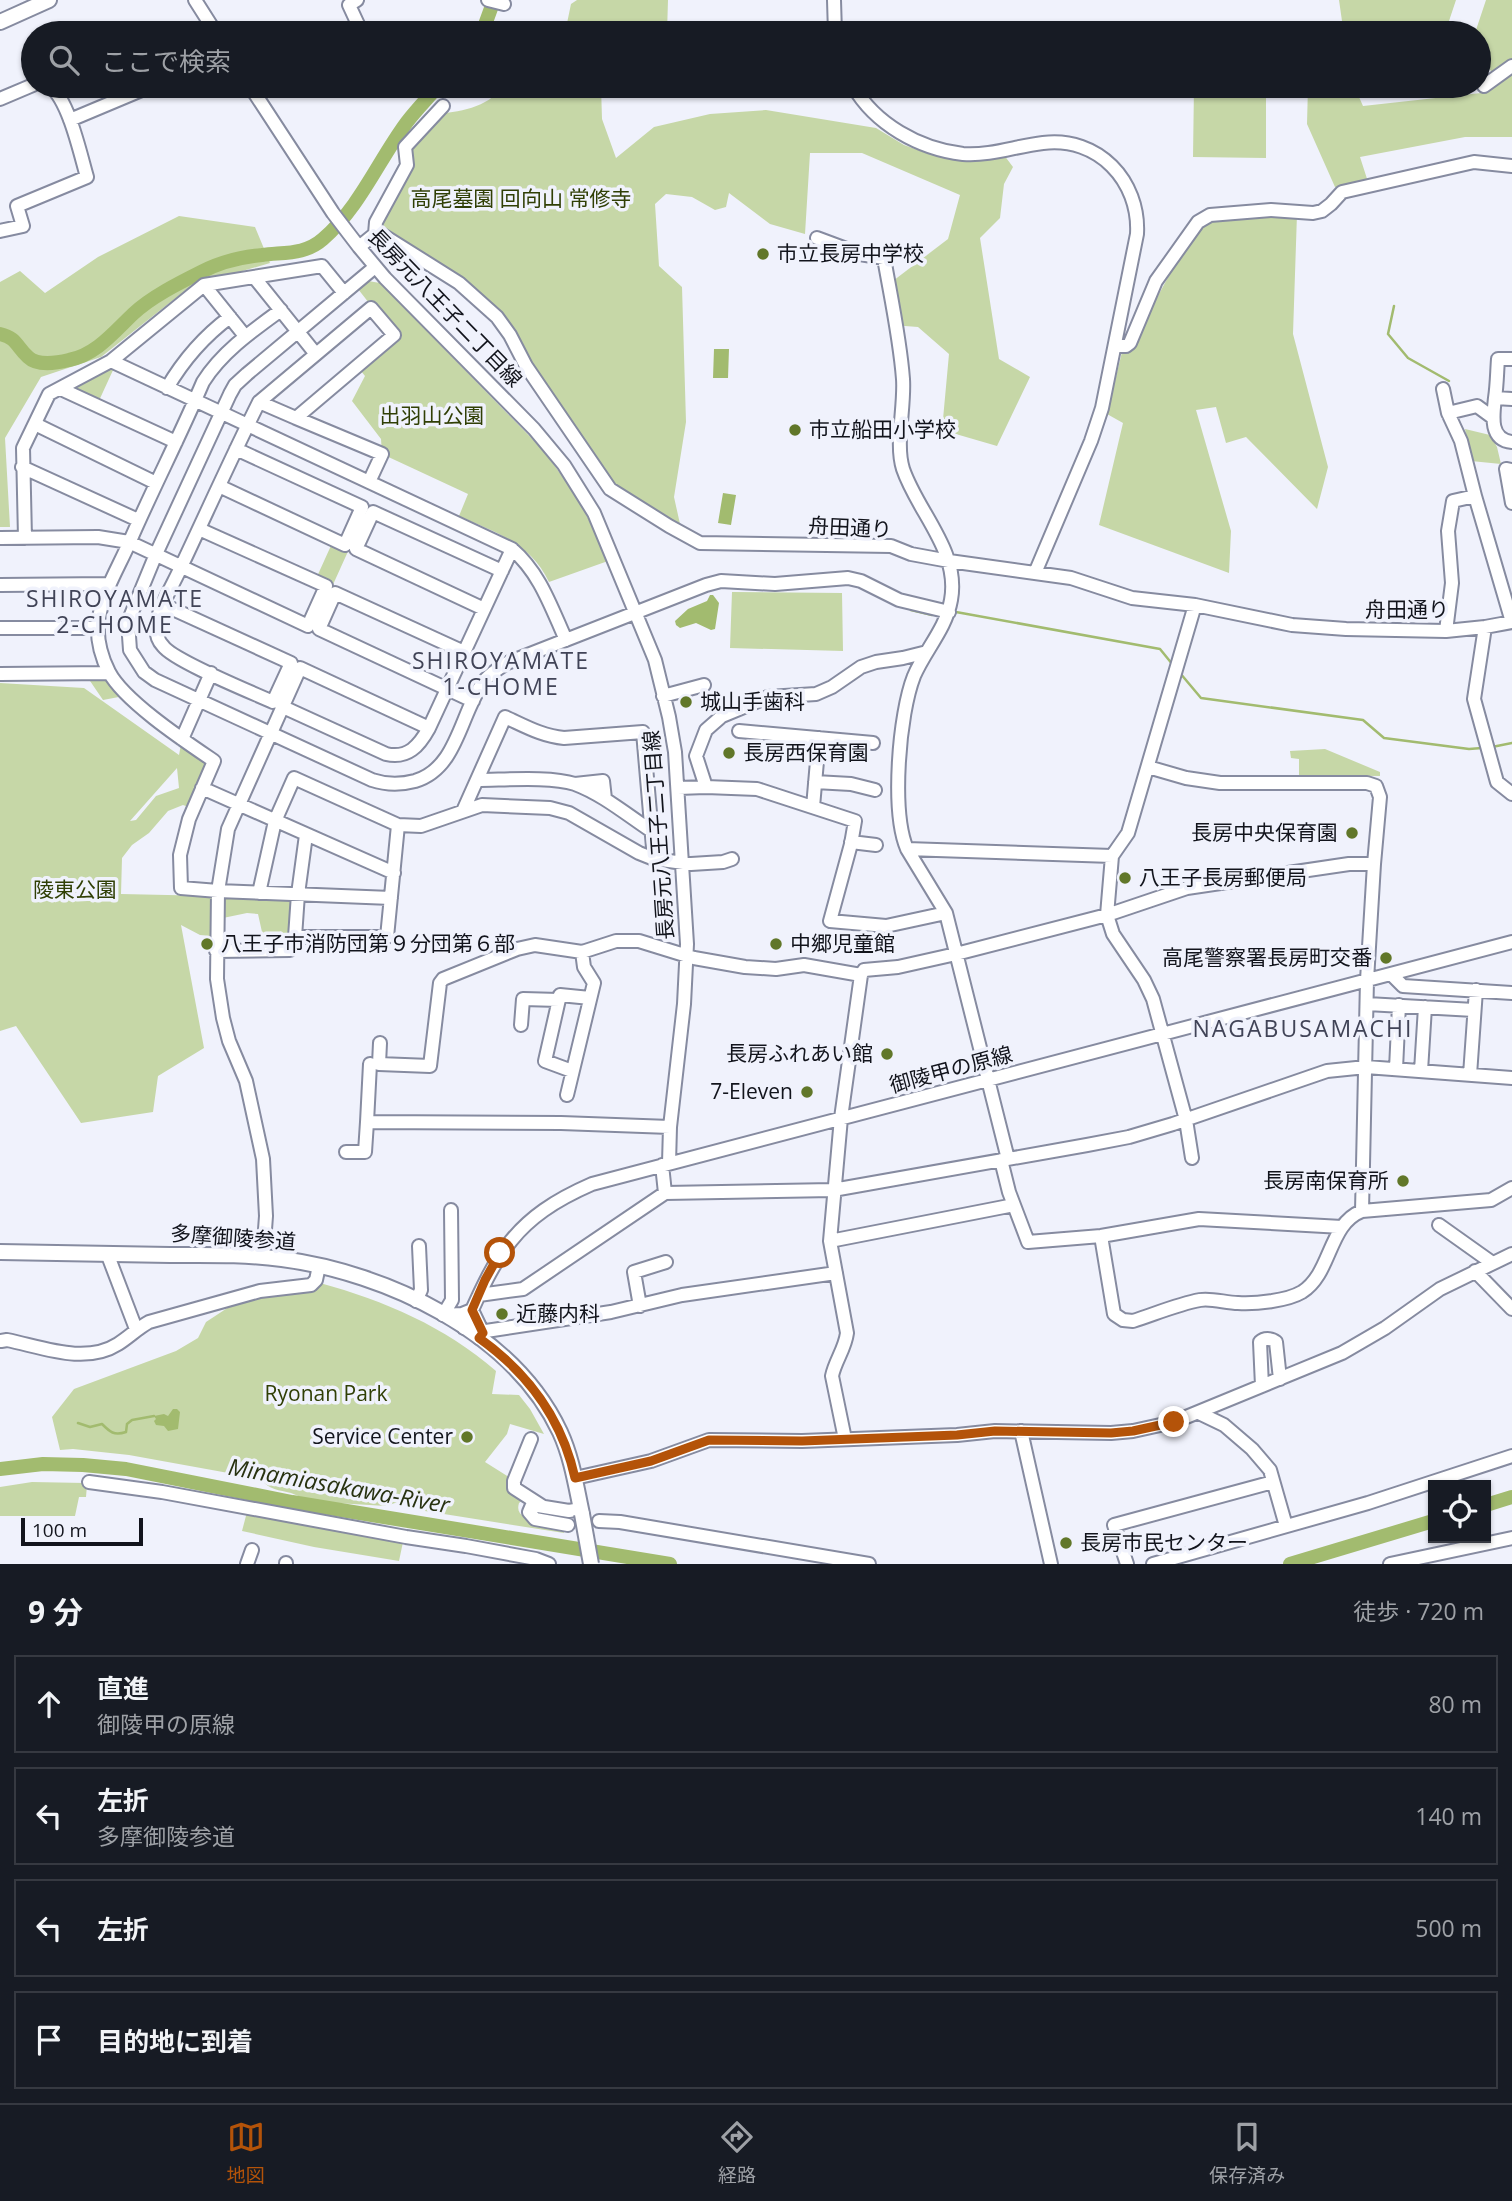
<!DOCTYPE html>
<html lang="ja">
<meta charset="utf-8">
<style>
:root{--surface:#171b24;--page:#242831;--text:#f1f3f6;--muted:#9ea1a6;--line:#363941;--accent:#b45309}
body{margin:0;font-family:"Open Sans","Noto Sans JP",sans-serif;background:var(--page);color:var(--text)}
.controls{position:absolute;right:21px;bottom:21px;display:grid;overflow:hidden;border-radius:0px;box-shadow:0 2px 5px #0004}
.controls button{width:63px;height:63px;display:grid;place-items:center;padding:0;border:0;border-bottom:2px solid var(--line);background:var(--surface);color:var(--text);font:35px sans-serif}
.scale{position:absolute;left:21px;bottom:18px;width:122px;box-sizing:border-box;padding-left:7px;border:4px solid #12141c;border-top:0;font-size:19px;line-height:24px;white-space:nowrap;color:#12141c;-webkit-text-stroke:5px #f0f2fc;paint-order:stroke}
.stop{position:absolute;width:21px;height:21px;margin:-16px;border:5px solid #b45309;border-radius:50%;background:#fff}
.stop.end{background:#b45309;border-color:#fff;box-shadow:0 2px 7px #0008}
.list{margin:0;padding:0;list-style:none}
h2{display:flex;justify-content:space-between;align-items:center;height:91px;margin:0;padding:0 28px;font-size:30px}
h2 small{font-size:23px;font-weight:400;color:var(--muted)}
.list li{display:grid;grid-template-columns:46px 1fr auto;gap:21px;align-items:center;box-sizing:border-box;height:98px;margin:0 14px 14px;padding:0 14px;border:2px solid var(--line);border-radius:0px}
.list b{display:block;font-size:26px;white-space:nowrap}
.list p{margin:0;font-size:23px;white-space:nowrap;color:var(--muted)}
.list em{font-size:23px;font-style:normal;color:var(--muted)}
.icon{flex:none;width:38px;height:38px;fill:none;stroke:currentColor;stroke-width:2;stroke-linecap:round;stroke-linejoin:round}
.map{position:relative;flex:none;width:1512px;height:1564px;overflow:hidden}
.search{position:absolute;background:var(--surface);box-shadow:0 2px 5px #0004;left:21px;right:21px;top:21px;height:77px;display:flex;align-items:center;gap:18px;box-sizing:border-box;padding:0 24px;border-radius:38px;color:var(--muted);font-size:26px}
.sheet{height:539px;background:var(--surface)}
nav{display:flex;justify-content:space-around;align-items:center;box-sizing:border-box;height:98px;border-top:2px solid var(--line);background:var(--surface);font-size:19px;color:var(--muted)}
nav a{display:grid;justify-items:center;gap:4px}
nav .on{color:var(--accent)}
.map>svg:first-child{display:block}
</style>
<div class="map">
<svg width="1512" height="1564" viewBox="0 0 1512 1564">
<rect width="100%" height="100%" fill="#f0f2fc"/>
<!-- green -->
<path fill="#c6d7a7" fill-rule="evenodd" d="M 577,0 L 668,0 L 667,33 L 569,33 L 566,28 L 571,4 Z
M 1339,0 L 1456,0 L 1445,33 L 1334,33 L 1342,21 Z
M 1486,0 L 1512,0 L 1512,137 L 1465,137 L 1360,157 L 1369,185 L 1335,187 L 1307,124 L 1308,86 L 1357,86 L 1355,88 L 1363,106 L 1481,93 L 1493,73 L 1479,58 L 1479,33 L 1475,33 Z
M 503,86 L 601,86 L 602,119 L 616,158 L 654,127 L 710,114 L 766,110 L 876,128 L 904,145 L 929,154 L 954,159 L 978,159 L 1004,155 L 1013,167 L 1004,184 L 1000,218 L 980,238 L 999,359 L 1030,377 L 997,446 L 942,430 L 949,354 L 918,327 L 892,325 L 885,287 L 948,239 L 960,195 L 862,153 L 810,153 L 805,234 L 770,224 L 729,193 L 726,207 L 715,210 L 692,197 L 666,194 L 655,204 L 659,266 L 682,287 L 686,422 L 674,497 L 682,533 L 610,489 L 497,317 L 376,229 L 408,147 L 433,115 C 459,111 487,109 503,86 Z
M 1194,86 L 1266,86 L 1266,158 L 1193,157 Z
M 1297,214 L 1293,334 L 1328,467 L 1317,509 L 1246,437 L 1226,443 L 1216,407 L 1196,410 L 1231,531 L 1229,573 L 1099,525 L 1123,423 L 1107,414 L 1122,352 L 1131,346 L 1187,242 L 1211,219 Z
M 179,216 L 255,227 L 270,263 L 191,286 L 101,357 L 41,377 L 5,438 L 10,527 L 0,527 L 0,282 L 20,271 L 45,293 L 98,257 Z
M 368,281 L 380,283 L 544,451 L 580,501 L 608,561 L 549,582 C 531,543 496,533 459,516 L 468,494 L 382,454 L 381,439 L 352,401 L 365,376 L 357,366 L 394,335 L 358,289 Z
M 105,364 L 114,368 L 97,405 L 61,389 Z
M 1465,429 L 1490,435 L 1497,447 L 1501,464 L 1471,461 Z
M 334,539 L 350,547 L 331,589 L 315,581 Z
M 732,592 L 842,593 L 843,651 L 730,648 Z
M 88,678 L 109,678 L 124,696 L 103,700 Z
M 0,683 L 84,688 L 179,755 L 182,739 L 214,761 L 194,809 L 183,805 L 168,811 L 149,833 L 132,845 L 122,858 L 121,894 L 214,896 L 212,936 L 200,935 L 181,925 L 204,1048 L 158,1076 L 153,1112 L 81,1123 L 16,1026 L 0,1031 ZM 177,768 L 179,788 L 156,796 L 136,820 L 130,821 Z
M 1325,749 L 1380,772 L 1380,776 L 1299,775 L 1299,759 L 1291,758 L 1290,751 Z
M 224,891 L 298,894 L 295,937 L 290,950 L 266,950 L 258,914 L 247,913 L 223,918 Z
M 320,1283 C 385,1301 444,1326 496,1371 L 492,1394 L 519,1395 L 530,1409 L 544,1434 L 510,1424 L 507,1434 L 485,1462 L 512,1479 L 525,1498 L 519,1503 C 517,1510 519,1513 524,1517 L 562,1527 L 564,1533 L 425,1511 L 412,1504 L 398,1502 L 386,1506 L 336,1503 C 320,1508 305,1498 291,1493 C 279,1490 269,1490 261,1479 L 129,1455 L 73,1449 L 60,1450 L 52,1417 L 74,1389 L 176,1351 L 198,1338 L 206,1322 L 238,1301 L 262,1294 L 319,1288 Z
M 32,1482 L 85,1483 L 87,1485 L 86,1497 L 79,1497 L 75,1516 L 0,1516 L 0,1487 Z
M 247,1512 L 403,1542 L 399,1561 L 314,1547 L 242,1531 Z"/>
<!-- water -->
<path fill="#a2bb6f" d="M 714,349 L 729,349 L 728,378 L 713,378 Z
M 723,493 L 736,495 L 731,525 L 718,523 Z
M 710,595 L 713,595 L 719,603 L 715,629 L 711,630 L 696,623 L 680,628 L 676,625 L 675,621 L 688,609 L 707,601 Z
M 173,1409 L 177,1409 L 180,1412 L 178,1429 L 168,1431 L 164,1426 L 156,1425 L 154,1421 L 156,1419 L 154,1416 L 164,1414 L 168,1416 Z"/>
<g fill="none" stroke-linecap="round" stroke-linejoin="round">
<!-- stream -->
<path stroke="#a2bb6f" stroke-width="2.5" d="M 1394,306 L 1388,334 L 1408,358 L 1449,381
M 911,610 L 932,615
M 956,612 L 1160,649 L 1173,665
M 1180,673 L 1201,698 L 1363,720 L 1384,738 L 1469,749 L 1482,748
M 1492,747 L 1512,743
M 78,1423 L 90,1427 L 102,1424 C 110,1432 114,1436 126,1432 L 127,1424 L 132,1420 L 154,1416"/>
<!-- river -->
<path stroke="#a2bb6f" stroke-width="14" d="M 482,33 L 494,0
M 0,334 C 17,338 16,346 28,357 C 37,366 57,363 69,360 C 96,355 114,332 133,314 C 151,297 179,283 201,272 C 220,262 241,257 262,255 C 284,252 305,255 323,239 C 360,207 378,161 407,122 C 417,109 428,98 438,86
M 0,1469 L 43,1464 L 83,1465 L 126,1469 L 292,1502 L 670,1564
M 1486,1505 L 1512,1497
M 1290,1564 L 1433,1521"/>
<defs>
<path id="minor" d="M 195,0 L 216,33
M 357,0 L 349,5 L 362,33
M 488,0 L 504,4
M 834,0 L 835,33
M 250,86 L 333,213 L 359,247 L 385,278 L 534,429 L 564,465 L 594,513 L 655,660 L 669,717 L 675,752 L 687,944 L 684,1004 L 670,1127 L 669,1163
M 853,86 C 875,124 919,149 963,154 C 991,156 1016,146 1043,143 C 1098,136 1140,181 1137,234 L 1102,408 L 1091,441 L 1035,573
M 1484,86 L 1512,66
M 0,99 L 33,85
M 70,120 L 151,86
M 0,231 L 23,226 L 17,206 L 87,177 C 80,153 69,101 50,86
M 375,234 L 376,222 L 407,165 L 405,147 L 443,106
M 817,238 L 860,254 L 884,258 C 891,298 900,339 903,379 C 905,406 895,444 903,469 C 918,513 960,551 951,600 C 946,629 925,650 914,676 C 899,714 891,811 907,849 L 946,913 L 1008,1159
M 359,247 L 375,234 L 381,234 L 459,283 L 497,317 L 510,335 L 526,366 L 610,489 L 669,526 L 700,543 L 891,546 L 911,554 L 949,561 L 1071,578 L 1132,598 L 1195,605 L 1292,625 L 1346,629 L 1446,631 L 1485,627 L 1512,622
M 375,267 L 247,374 L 235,385 L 230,394 L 156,554 L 128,622 L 130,650 L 144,672 L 155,680 L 372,780 C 387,785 400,785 415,781 C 459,768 460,711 485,680 C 491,673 499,668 507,663 L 706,585 L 721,581 L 775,584 L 848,578 L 861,581 L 899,600 L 949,612
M 254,277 L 315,353
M 204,285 L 245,336
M 281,310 C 252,331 222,352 203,382 C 180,436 153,488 130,541 C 118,569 100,596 98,626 C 97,641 102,659 109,672 C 124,701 186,742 214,761 L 189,819 L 180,855 L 181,888 L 218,891 L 391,898
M 1116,346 L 1126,346 L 1130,343 L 1156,281 L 1198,222 L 1210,215 L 1271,210 L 1313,213 L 1322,211 L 1331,204 L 1342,192 L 1474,162 L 1512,166
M 1512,359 L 1498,359 C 1497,372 1497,385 1495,398 C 1493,415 1489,440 1512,442
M 111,361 L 512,549 C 540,573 551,607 566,640
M 167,388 C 184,359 203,337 230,317
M 61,389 L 176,442
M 1443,389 L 1448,413
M 1495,398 L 1512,399
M 296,418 L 382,454 L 369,482
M 35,424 L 156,483
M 22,467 L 138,520
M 1512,470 L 1506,469 L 1512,503
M 219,486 L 345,545 L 362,507 L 236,449
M 1475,496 L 1461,441 L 1448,413 L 1477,406 L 1492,417
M 0,538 L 98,537 L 129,542 L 308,626 L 326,586 L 199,529
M 25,538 L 23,448 L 49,394 L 111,361 L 204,285 L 322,266 L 344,293
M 0,585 L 110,584
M 164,605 L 291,663 L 273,702 C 251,692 174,661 163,646 C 158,641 156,634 156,626 C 158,609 174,583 181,567 C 207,512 232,456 259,402 L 296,418 L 394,335 L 371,308 L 259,402
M 484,609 L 356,549 L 373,512 L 502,571
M 1485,627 L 1474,699 L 1497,782 L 1512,794
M 0,628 L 98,628
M 1446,631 L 1452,583 L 1448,531 L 1453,501 L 1475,496 L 1512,622
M 464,652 L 335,593 L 319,629 L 473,701
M 0,674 L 109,673
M 663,696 L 704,685
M 283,707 L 386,754 C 408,759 419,746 429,728 L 512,549
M 739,731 L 873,743
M 182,739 L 211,673
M 1148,767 L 1186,778 L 1220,783 L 1367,783 L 1376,786 L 1380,797 L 1374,864 L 1367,980 L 1362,1211
M 477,780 C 504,780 550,776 575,784 C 602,794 626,814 650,830
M 815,782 L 851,784 L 875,790
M 575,784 L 603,781 L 605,799
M 706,787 L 696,756 L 706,730 L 722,716 L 768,697 L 816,694 L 832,687 L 861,667 L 876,662 L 903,658 L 927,652
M 202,788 L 394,873
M 678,788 L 706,787 L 757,789 L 855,821 L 851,844 L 830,921 L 886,926 L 946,913
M 813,807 L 819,738
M 463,811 L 505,717 C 525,726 542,736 564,738 L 643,732 L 654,859
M 306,835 L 298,894 L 295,937 L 387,937 L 398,825
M 851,842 L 876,845
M 907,849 L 1112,856
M 259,893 L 275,821 L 294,778 L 398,825 L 421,826 L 482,805 L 550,808 L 569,813 L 639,853 L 654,859 L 691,864 L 723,862 L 732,859
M 216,951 L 290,950
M 1391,974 L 1403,986 L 1512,993
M 1367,1004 L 1474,1010
M 521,1025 L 523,999 L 559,1000
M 380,1043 L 379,1064 L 430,1066 L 440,983 L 443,979 L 517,949 L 535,945 L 582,952 L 616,941 L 639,941 L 694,958 L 745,967 L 776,969 L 804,965 L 861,975
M 1396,1069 L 1399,1005
M 572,1071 L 545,1061 L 560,995 L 590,998
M 1421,1071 L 1425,1007
M 1470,1075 L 1476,990
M 567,1095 L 594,983 L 584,967 L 582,952
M 367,1122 L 370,1064
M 346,1152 L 365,1152 L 367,1122 L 561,1123 L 670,1127
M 1192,1158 L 1186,1120 L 1153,999 L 1144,980 L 1113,934 L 1107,915 L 1112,856 L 1128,833 L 1195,605
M 1001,1160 L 1009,1192 L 1028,1242 L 1101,1236 L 1199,1219 L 1342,1227
M 662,1165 L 665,1193
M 451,1210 L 452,1300 L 443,1315 L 462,1314 L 472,1310 L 483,1333
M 1439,1225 L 1491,1262
M 1101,1236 L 1114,1314 L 1123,1320 L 1133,1321 C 1155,1314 1178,1304 1200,1300 C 1212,1298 1226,1303 1238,1303 C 1255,1304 1287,1301 1302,1292 C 1332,1273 1328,1224 1362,1211 L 1491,1200 L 1512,1188
M 830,1241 L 1014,1205
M 107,1253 L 136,1329
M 263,1257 L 266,1216 L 263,1159 L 246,1081 L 229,1041 L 223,1018 L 217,979 L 218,891 L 228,829 L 300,668 L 429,728
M 1475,1271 L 1512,1309
M 479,1295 L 523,1289 L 665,1193 L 833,1190 L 1087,1145 L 1129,1137 L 1173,1124 L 1327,1071 L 1366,1067 L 1512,1078
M 416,1301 L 421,1290 L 419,1246
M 640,1306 L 634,1272 L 666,1262
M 464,1328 C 497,1253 514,1218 592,1184 L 1512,942
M 479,1338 L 486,1331 L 611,1312 L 682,1295 L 836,1273
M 1,1341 L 7,1340 C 42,1347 85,1365 118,1344 C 129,1337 138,1328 149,1322 L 260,1291 L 311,1285 L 316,1280 L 319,1266
M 1262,1386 L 1260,1342 C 1264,1338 1271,1338 1276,1342 L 1280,1379
M 1199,1413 L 1224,1425 L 1252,1449 L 1270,1470 L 1286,1526
M 1021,1431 L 1051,1564
M 531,1439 L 514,1481 L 514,1488 L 542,1506
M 845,1439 L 832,1376 C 835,1361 845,1349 847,1333 L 830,1241 L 841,1118 L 861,975 L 864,970 L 898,967 L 956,954 L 1107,915 L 1187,888 L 1349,864 L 1374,864
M 575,1478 L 651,1461 L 709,1440 L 802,1441 L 957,1435 L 995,1431 L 1111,1433 L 1133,1431 L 1174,1422 L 1342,1353 L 1385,1328 L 1440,1289 L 1512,1254
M 89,1482 L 162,1492 L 406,1537 L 466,1546 L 536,1559 L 549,1564
M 599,1521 L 620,1522 L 869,1564
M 568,1525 L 535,1519 L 529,1512 L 532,1505 L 569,1511 L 581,1509
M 247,1564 L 252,1550
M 286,1564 L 286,1563
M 1127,1564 L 1114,1525 L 1273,1482
M 1153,1564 L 1368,1503 L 1512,1456
M 1390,1564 L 1512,1538"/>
<path id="major" d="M 0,22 L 49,0
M 0,1252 C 57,1253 113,1254 170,1255 C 207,1255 245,1254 282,1259 C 387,1273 513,1332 560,1432 C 572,1458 576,1486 582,1514"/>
</defs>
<!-- minor casing -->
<use href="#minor" stroke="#868ba0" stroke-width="16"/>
<!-- major casing -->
<use href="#major" stroke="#868ba0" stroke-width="18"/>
<!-- minor -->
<use href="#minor" stroke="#fff" stroke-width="12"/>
<!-- major -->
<use href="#major" stroke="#fff" stroke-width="14"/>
<defs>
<path id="major-bridge" d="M 582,1514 L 591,1564"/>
</defs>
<!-- major-bridge casing -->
<use href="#major-bridge" stroke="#868ba0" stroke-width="18" stroke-linecap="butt"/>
<!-- major-bridge -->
<use href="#major-bridge" stroke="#fff" stroke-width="14"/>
</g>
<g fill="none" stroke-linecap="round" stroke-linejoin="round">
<!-- route -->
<path stroke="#b45309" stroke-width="9" d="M 500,1253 L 485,1280 L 472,1310 L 483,1333 L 479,1338 C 528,1373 562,1419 575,1478 L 651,1461 L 709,1440 L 802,1441 L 957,1435 L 995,1431 L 1111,1433 L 1133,1431 L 1174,1422"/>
</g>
<!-- markers -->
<g fill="#617729" stroke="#f0f2fc" stroke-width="2.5">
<circle cx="763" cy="254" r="7"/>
<circle cx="795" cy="430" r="7"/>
<circle cx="686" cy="702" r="7"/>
<circle cx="729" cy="753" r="7"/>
<circle cx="1352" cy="833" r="7"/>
<circle cx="1125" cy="878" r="7"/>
<circle cx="207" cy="944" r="7"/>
<circle cx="776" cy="944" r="7"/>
<circle cx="1386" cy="958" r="7"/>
<circle cx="887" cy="1054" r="7"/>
<circle cx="807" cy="1092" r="7"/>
<circle cx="1403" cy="1181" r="7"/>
<circle cx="502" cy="1314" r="7"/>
<circle cx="467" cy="1437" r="7"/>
<circle cx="1066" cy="1543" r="7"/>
</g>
<g text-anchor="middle" stroke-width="7" stroke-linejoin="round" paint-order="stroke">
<!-- park labels -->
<g font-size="21" fill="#303f05" stroke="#f0f2fc">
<text x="521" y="206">高尾墓園 回向山 常修寺</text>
<text x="432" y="423">出羽山公園</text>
<text x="75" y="897">陵東公園</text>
<text x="326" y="1401">Ryonan Park</text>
</g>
<!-- poi labels -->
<g font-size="21" fill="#12141c" stroke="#f0f2fc" text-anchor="start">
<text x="777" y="261">市立長房中学校</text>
<text x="809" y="437">市立船田小学校</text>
<text x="700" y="709">城山手歯科</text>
<text x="743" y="760">長房西保育園</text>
<text x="1338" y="840" text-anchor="end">長房中央保育園</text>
<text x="1139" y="885">八王子長房郵便局</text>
<text x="221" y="951">八王子市消防団第９分団第６部</text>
<text x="790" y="951">中郷児童館</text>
<text x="1372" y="965" text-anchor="end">高尾警察署長房町交番</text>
<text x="873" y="1061" text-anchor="end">長房ふれあい館</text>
<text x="793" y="1099" text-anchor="end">7-Eleven</text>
<text x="1389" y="1188" text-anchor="end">長房南保育所</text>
<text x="516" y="1321">近藤内科</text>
<text x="453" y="1444" text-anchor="end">Service Center</text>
<text x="1080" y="1550">長房市民センター</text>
</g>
<!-- street labels -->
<g font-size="21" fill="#12141c" stroke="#f0f2fc">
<text transform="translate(445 308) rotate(46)" y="7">長房元八王子二丁目線</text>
<text transform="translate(850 528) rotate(3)" y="7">舟田通り</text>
<text x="1407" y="617">舟田通り</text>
<text transform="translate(659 835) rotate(-94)" y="7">長房元八王子二丁目線</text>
<text transform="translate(951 1070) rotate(-15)" y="7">御陵甲の原線</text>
<text transform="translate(233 1238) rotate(4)" y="7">多摩御陵参道</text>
</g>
<!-- neighbourhood labels -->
<g font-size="23" letter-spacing="2" fill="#414457" stroke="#f0f2fc">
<text x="115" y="607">SHIROYAMATE<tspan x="115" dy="26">2-CHOME</tspan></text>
<text x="501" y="669">SHIROYAMATE<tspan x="501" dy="26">1-CHOME</tspan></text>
<text x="1303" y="1037">NAGABUSAMACHI</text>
</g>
<!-- water labels -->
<g font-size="23" font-style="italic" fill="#283211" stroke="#f0f2fc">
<text transform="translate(339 1486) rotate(10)" y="8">Minamiasakawa-River</text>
</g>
</g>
</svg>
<div class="controls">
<button><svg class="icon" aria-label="locate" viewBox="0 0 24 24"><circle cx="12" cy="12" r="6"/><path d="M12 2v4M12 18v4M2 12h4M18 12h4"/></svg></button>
</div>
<div class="scale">100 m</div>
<div class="stop" style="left:500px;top:1253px"></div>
<div class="stop end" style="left:1174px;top:1422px"></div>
<div class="search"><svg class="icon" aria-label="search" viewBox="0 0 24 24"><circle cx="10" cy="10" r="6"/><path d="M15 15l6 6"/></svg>ここで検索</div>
</div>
<section class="sheet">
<h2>9 分<small>徒歩 · 720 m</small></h2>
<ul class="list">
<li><svg class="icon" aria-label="ahead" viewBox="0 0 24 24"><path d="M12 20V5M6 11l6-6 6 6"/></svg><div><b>直進</b><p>御陵甲の原線</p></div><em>80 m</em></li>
<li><svg class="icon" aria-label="left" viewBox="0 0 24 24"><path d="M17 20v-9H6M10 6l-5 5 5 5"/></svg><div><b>左折</b><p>多摩御陵参道</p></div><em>140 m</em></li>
<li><svg class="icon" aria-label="left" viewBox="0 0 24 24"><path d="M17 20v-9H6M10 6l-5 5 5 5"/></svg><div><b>左折</b></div><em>500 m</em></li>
<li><svg class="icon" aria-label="arrive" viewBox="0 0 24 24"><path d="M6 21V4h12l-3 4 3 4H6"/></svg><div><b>目的地に到着</b></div></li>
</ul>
</section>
<nav>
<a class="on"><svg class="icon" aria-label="map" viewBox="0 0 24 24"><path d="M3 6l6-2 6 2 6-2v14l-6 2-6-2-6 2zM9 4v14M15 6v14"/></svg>地図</a>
<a><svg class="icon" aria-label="directions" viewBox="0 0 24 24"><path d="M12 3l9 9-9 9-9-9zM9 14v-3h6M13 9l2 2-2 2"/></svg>経路</a>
<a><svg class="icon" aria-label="saved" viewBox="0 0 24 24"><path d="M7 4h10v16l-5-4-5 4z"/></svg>保存済み</a>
</nav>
